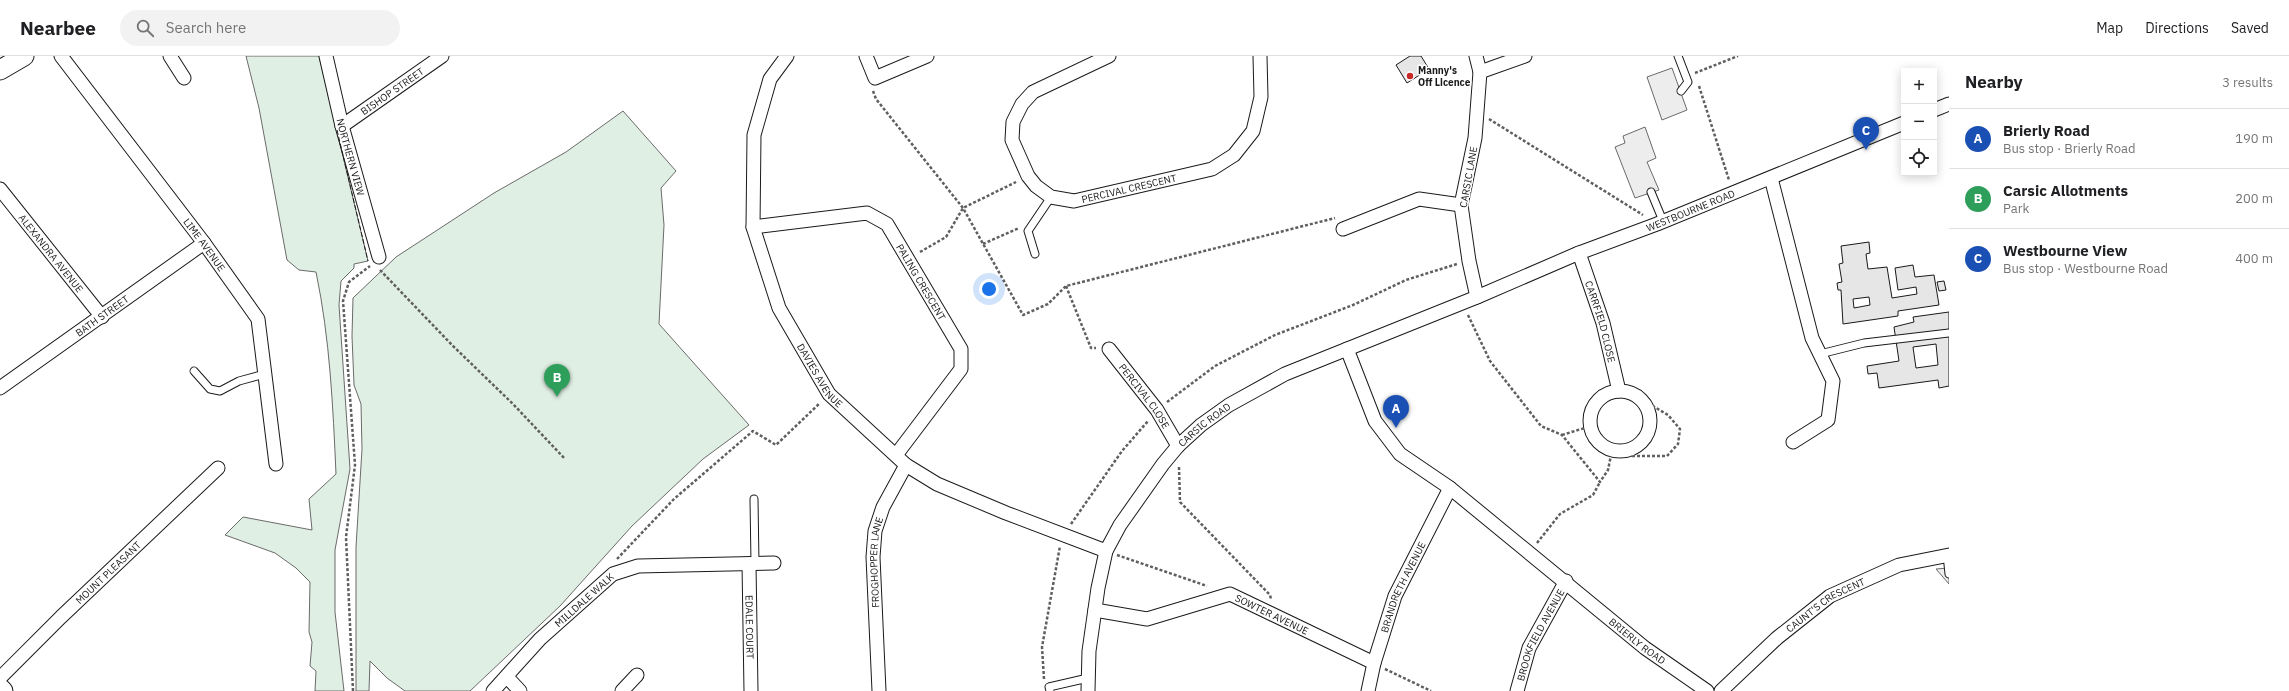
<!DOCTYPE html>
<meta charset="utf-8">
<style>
:root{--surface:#fff;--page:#f2f2f2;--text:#202124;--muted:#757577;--line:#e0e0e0;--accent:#b45309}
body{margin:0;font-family:"IBM Plex Sans",sans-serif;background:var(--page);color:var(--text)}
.controls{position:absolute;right:12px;top:12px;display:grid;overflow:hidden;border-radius:0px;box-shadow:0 2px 10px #0003}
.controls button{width:36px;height:36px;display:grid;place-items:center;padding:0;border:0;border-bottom:1px solid var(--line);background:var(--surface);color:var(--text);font:20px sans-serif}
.you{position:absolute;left:989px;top:233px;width:14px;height:14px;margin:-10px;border:3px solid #fff;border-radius:50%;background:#1a73e8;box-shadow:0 0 0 6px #1a73e833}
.badge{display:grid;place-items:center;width:26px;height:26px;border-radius:50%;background:var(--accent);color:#fff;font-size:13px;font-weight:700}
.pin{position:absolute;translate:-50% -33px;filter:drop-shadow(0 1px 2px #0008)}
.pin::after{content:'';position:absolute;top:21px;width:14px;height:12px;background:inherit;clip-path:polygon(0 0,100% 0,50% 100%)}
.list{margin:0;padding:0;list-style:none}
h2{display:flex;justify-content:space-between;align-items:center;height:52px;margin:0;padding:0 16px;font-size:17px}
h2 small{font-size:13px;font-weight:400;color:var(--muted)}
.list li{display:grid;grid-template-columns:26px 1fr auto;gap:12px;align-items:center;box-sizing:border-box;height:60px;padding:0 16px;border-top:1px solid var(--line)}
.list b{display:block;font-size:15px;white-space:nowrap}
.list p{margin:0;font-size:13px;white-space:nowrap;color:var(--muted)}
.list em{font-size:13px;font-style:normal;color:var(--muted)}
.icon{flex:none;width:22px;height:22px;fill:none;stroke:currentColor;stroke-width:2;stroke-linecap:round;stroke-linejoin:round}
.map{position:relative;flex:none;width:1949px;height:635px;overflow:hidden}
header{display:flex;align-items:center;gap:24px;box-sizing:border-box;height:56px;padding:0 20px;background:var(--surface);border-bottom:1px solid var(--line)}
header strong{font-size:19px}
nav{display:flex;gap:22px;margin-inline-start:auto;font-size:14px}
.search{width:280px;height:36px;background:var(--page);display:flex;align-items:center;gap:10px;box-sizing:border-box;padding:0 14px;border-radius:22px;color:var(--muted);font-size:15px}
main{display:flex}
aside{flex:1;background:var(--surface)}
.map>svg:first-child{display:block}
</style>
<header>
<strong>Nearbee</strong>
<div class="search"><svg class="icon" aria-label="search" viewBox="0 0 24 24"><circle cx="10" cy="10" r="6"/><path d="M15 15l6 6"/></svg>Search here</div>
<nav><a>Map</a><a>Directions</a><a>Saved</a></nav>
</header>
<main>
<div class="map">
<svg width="1949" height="635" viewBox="0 0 1949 635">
<rect width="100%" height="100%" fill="#fff"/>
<!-- green -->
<path fill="#e0efe3" stroke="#6a6a6a" d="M 246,0 L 319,0 L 368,205 L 354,208 L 354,212 L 341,225 L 339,249 L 350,413 L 335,494 L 335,556 L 344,635 L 315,635 L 316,615 L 310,610 L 312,586 L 309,576 L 310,526 L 296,512 L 275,497 L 225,479 L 243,461 L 312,474 L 309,443 L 336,418 C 333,351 330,283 316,216 L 299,214 L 287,204 L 259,52 Z
M 623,55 L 676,115 L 661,132 L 664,169 L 659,268 L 749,369 L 703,403 L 632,470 L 560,550 L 470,635 L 405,635 L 387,622 L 370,605 L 369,635 L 356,635 L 356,491 L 362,393 L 361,348 L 354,329 L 352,280 L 353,242 L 396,201 L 494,137 L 566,96 Z"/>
<!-- parking -->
<path fill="#ededed" stroke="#6a6a6a" d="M 1672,12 L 1687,54 L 1662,64 L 1647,21 Z
M 1645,71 L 1656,102 L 1647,106 L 1659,134 L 1635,142 L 1615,91 L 1625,87 L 1623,80 Z
M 1949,512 L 1949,528 L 1936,513 Z"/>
<!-- building -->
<path fill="#e6e6e6" stroke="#1a1a1a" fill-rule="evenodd" d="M 1410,0 L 1421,0 L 1429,13 L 1407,27 L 1396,9 Z
M 1869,186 L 1870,197 L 1866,198 L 1868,213 L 1887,211 L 1892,242 L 1917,238 L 1916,231 L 1898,234 L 1895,212 L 1913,209 L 1915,221 L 1934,219 L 1939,249 L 1898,255 L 1898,260 L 1843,268 L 1841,234 L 1838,234 L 1837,227 L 1842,226 L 1839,208 L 1843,207 L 1841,190 ZM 1869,241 L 1870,249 L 1854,252 L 1853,243 Z
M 1944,225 L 1946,234 L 1939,235 L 1937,226 Z
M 1949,256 L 1949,330 L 1939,332 L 1938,324 L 1879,332 L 1877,317 L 1868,318 L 1867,310 L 1899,305 L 1894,271 L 1914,266 L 1913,261 ZM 1936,288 L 1938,309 L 1916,312 L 1913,291 Z"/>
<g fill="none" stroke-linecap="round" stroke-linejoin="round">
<defs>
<path id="service" d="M 1678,0 L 1688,26 L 1681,35
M 1651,136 L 1663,165
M 1035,198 L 1028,175 L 1051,141
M 1820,298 L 1864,287 L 1949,277
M 194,315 L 210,333 L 220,335 L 239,325 L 265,318
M 754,443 L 755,507
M 1947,499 L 1949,518
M 1050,635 L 1049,631 L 1088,622"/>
<g id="minor">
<path id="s1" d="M 61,0 L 204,187 L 258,263 L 276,408"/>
<path d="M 170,0 L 184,22"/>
<path id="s2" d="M 326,0 L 342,70 L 379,201"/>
<path id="s3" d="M 787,0 L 770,23 L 754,79 L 753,171 L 779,252 L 829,338 L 906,409 L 937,428 L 1006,457 L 1106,495"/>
<path d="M 866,0 L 875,22 L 927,0"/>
<path id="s4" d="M 1109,0 L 1033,36 L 1022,48 L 1013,66 L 1012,84 L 1028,120 L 1036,130 L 1051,141 L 1074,145 L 1212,113 L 1234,99 L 1253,75 L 1261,41 L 1260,0"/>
<path d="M 1476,0 L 1480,16 L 1475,82 L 1461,149 L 1469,205 L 1477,241"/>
<path d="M 1480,16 L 1525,0"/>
<path d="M 1934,54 L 1949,48"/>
<path id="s5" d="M 342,70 L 442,0"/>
<path d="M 1771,122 L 1812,282 L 1833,325 L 1828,364 L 1793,386"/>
<path id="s6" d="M 0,133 L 102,261"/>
<path id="s7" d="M 753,171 L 867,157 L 887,168 L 961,293 L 961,313 L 896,399"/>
<path d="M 1343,173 L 1419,143 L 1461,149"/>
<path id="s8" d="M 1579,197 L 1603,267 L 1619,335"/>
<path id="s9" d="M 1109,293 L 1157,354 L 1178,390"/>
<path id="s10" d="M 1347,293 L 1375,365 L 1400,398 L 1450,432 L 1645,592 L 1707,635"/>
<path id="s11" d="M 0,332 L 204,187"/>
<circle cx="1620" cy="365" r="30"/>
<path id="s12" d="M 749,508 L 751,635"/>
<path id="s13" d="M 1095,554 L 1147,563 L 1230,538 L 1374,607"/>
<path d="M 507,621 L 520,635"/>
<path id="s14" d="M 0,622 L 61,561 L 218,412"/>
<path id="s15" d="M 493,635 L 540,583 L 613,518 L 638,510 L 774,507"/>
<path d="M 622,635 L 637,619"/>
<path id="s16" d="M 879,635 L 873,501 L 875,475 L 883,451 L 906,409"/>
<path id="s17" d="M 1088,635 L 1089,595 L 1098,532 L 1106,495 L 1120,469 L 1163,408 L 1178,390 L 1201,369 L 1229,349 L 1285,318 L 1477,241 L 1579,197 L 1657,168 L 1904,67"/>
<path id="s18" d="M 1368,635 L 1374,607 L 1395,540 L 1450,432"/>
<path id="s19" d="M 1517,635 L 1529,592 L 1566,525"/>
<path id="s20" d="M 1721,635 L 1777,582 L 1830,540 L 1899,509 L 1949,499"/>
</g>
<path id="secondary" d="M 0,14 L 24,0
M 0,632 L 3,635"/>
</defs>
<!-- service casing -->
<use href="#service" stroke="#1a1a1a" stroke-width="9"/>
<!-- minor casing -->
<use href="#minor" stroke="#1a1a1a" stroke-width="15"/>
<!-- secondary casing -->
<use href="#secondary" stroke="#1a1a1a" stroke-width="21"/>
<!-- path -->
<path stroke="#5f5f5f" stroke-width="2.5" stroke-dasharray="3 2" stroke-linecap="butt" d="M 1695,17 L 1738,0
M 1699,30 L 1729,124
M 873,35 L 876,43 L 963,152 L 1023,259 L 1048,248 L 1066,230 L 1335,162
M 1489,63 L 1643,159
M 983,188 L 1019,172
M 920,196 L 946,181 L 963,152 L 1016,126
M 380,214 L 453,290 L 513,348 L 565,403
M 1066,230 L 1091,292 L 1096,292
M 1468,259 L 1490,305 L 1541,370 L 1562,379 L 1600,426 L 1608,414 L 1612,394
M 1167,346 L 1215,310 L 1275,279 L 1353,249 L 1406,224 L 1457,208
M 1562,379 L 1591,370
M 1612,400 L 1667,400 L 1678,388 L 1680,373 L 1668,359 L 1641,343
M 1179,411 L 1180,446 L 1270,539 L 1271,543
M 1071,468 L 1122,395 L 1148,365
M 1537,487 L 1560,458 L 1593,439 L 1600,426
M 1117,499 L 1207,530
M 617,503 L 674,443 L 753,375 L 776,389 L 820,347
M 1385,613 L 1431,635
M 1044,623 L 1042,591 L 1060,490
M 353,635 L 346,481 L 355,409 L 343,245 L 349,226 L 370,210"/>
<!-- service -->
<use href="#service" stroke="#fff" stroke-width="7"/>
<!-- minor -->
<use href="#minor" stroke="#fff" stroke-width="13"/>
<!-- secondary -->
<use href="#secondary" stroke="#fff" stroke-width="19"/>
<!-- fence -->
<path stroke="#1a1a1a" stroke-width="1" stroke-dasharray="5 2" stroke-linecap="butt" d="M 337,74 L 368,205"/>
</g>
<!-- markers -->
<circle fill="#c62828" stroke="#fff" stroke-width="1.5" cx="1410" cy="20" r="4"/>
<g text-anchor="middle" stroke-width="3" stroke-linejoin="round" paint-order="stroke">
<!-- poi labels -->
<g font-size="10" font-weight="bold" fill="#1a1a1a" stroke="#fff" text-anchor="start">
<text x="1418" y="18">Manny's<tspan x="1418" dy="12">Off Licence</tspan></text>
</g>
<!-- street labels -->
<g font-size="10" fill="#1a1a1a" stroke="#fff">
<text dy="4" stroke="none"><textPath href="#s5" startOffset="61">BISHOP STREET</textPath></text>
<text dy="4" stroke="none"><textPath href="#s2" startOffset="104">NORTHERN VIEW</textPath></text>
<text transform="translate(1468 121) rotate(-80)" y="4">CARSIC LANE</text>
<text dy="4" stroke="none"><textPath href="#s4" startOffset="289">PERCIVAL CRESCENT</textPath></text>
<text dy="4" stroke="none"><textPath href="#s17" startOffset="836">WESTBOURNE ROAD</textPath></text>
<text dy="4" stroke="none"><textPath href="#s1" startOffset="237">LIME AVENUE</textPath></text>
<text dy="4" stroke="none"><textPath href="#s6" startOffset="82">ALEXANDRA AVENUE</textPath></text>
<text dy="4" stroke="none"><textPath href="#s7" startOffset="205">PALING CRESCENT</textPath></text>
<text dy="4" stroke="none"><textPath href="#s11" startOffset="125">BATH STREET</textPath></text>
<text dy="4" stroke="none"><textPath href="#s8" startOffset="72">CARRFIELD CLOSE</textPath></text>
<text dy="4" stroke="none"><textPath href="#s3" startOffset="343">DAVIES AVENUE</textPath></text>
<text dy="4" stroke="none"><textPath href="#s9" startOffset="59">PERCIVAL CLOSE</textPath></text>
<text dy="4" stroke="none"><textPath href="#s17" startOffset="303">CARSIC ROAD</textPath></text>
<text dy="4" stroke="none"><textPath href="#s16" startOffset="129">FROGHOPPER LANE</textPath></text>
<text dy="4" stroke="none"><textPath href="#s14" startOffset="151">MOUNT PLEASANT</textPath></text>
<text dy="4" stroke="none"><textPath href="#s18" startOffset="110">BRANDRETH AVENUE</textPath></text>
<text dy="4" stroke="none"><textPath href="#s15" startOffset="129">MILLDALE WALK</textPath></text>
<text dy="4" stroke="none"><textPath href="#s20" startOffset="136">CAUNT'S CRESCENT</textPath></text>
<text dy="4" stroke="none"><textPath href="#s13" startOffset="186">SOWTER AVENUE</textPath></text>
<text dy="4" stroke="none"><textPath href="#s12" startOffset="63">EDALE COURT</textPath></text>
<text dy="4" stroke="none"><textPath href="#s19" startOffset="61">BROOKFIELD AVENUE</textPath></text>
<text dy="4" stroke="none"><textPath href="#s10" startOffset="421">BRIERLY ROAD</textPath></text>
</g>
</g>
</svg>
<div class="controls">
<button>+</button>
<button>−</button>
<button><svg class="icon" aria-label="locate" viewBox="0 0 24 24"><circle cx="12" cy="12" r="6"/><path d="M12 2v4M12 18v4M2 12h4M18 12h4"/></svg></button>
</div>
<div class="you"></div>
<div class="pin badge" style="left:1396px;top:372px;background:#1a4fb4">A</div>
<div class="pin badge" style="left:557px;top:341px;background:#2e9e5b">B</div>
<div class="pin badge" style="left:1866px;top:94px;background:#1a4fb4">C</div>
</div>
<aside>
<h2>Nearby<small>3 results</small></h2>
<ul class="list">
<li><span class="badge" style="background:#1a4fb4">A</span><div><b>Brierly Road</b><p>Bus stop · Brierly Road</p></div><em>190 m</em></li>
<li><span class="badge" style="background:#2e9e5b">B</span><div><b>Carsic Allotments</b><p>Park</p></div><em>200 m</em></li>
<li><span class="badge" style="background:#1a4fb4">C</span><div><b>Westbourne View</b><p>Bus stop · Westbourne Road</p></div><em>400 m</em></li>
</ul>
</aside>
</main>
